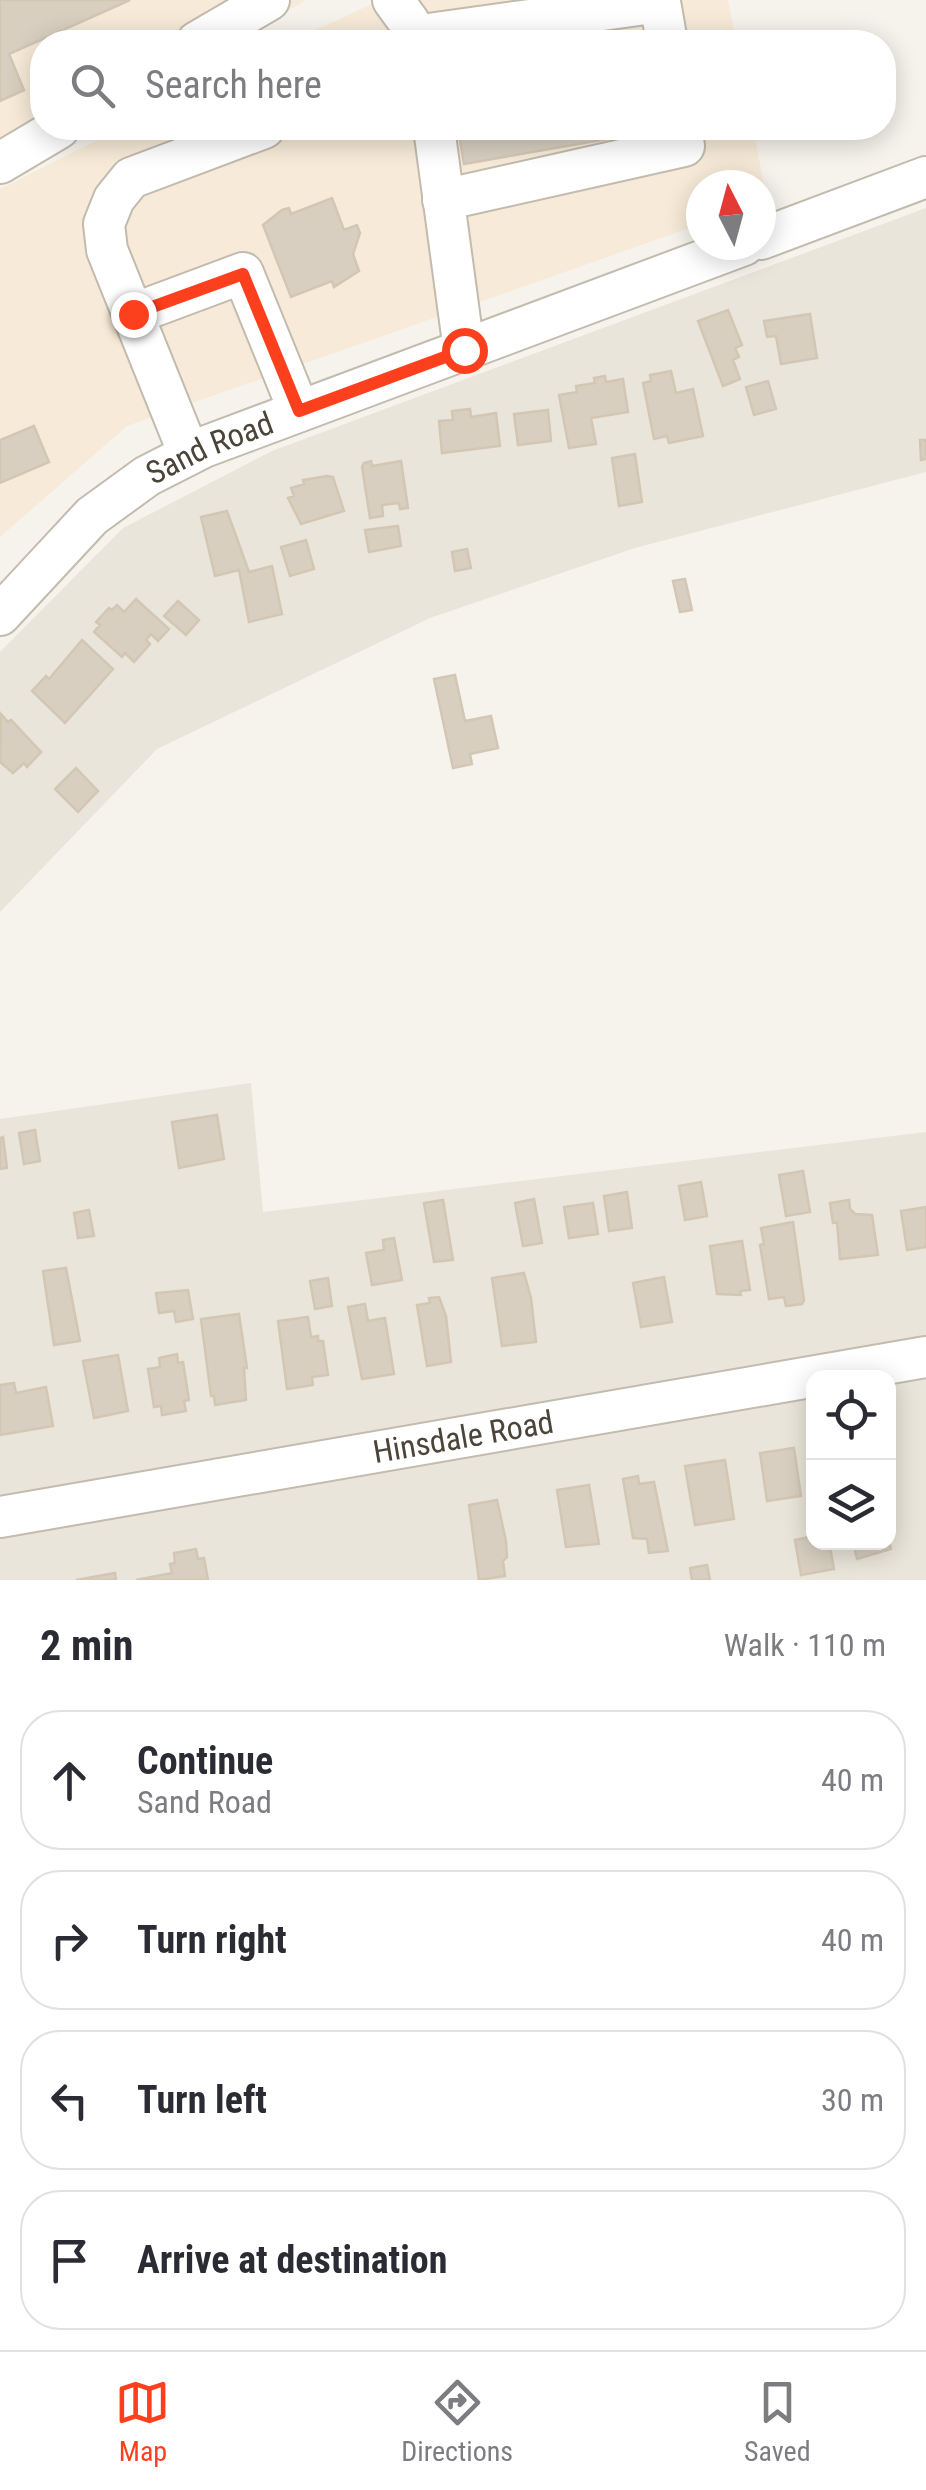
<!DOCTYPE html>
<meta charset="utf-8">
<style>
:root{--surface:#fff;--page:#f7f7f7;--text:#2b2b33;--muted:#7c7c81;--line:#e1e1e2;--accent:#fc3f1d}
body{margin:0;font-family:"Roboto Condensed",sans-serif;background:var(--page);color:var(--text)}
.controls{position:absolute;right:30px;bottom:30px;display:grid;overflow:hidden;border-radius:20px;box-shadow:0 5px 25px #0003}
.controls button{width:90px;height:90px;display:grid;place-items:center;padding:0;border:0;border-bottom:2px solid var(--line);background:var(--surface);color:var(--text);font:50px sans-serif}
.compass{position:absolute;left:686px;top:170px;width:90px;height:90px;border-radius:50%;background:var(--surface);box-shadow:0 5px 25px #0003;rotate:354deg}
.stop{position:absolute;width:30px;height:30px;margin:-22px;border:8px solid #fc3f1d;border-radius:50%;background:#fff}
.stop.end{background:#fc3f1d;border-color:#fff;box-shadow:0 2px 10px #0008}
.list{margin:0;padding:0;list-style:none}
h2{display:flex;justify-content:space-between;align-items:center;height:130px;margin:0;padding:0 40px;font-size:42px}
h2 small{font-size:32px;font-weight:400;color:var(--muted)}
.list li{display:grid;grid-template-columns:65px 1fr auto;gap:30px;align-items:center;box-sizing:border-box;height:140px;margin:0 20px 20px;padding:0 20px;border:2px solid var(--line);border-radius:40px}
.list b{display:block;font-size:38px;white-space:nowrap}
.list p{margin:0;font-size:32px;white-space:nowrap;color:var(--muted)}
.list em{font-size:32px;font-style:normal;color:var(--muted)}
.icon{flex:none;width:55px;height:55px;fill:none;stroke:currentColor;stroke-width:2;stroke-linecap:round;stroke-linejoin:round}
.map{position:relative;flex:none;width:926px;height:1580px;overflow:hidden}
.search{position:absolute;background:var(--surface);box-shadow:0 5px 25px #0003;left:30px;right:30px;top:30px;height:110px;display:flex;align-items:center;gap:25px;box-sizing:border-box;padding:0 35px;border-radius:40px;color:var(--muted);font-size:38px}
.sheet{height:770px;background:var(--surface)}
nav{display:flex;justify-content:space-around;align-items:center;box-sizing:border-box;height:140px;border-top:2px solid var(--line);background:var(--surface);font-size:28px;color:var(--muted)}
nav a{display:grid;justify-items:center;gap:5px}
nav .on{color:var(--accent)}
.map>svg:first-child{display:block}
</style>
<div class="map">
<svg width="926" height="1580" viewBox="0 0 926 1580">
<rect width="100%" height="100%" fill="#f6f3ec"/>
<!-- residential -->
<path fill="#eae5da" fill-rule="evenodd" d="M 926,208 L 926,472 L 635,548 L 430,618 L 157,749 L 0,912 L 0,652 L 123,528 L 272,451 Z
M 251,1083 L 263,1212 L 926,1132 L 926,1580 L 0,1580 L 0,1119 ZM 814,1378 L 888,1378 L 888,1542 L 814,1542 Z"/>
<!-- commercial -->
<path fill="#f7ead8" d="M 0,0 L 306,0 L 232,42 L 42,42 L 42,128 L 84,128 L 0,176 Z
M 380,0 L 728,0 L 736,42 L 290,42 Z
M 121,128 L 753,128 L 767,201 L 761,203 L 761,185 L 701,185 L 701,224 L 127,426 L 0,537 L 0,189 Z"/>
<!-- building -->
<path fill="#d8cfc1" stroke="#d3c7b4" stroke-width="2.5" d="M 0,0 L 130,0 L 9,54 L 24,90 L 0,101 Z
M 590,33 L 592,42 L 539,42 Z
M 458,128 L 664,128 L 665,129 L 464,164 Z
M 332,198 L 344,230 L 357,225 L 360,233 L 353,254 L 359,271 L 334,287 L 332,281 L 291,297 L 263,225 L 282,210 L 289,208 L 291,214 Z
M 728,310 L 742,345 L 735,348 L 739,357 L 733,360 L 740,379 L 723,386 L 698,321 Z
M 810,314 L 817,358 L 781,364 L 776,336 L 767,337 L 764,321 Z
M 671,371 L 676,393 L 693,389 L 703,436 L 669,443 L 667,436 L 654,439 L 643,383 L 651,381 L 650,375 Z
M 605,376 L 606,382 L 623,379 L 628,412 L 591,418 L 596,444 L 569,448 L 559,395 L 577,392 L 576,386 L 595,383 L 594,378 Z
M 768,381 L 776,409 L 754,415 L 746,387 Z
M 470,409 L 471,417 L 496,413 L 500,446 L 442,453 L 439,421 L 453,420 L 452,411 Z
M 548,410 L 551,441 L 518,445 L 514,414 Z
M 34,426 L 49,462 L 0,483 L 0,440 Z
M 920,440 L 926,440 L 926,459 L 921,460 Z
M 635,454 L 642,502 L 619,506 L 612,458 Z
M 371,461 L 372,466 L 401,461 L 408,508 L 400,509 L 399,503 L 382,505 L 383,516 L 370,518 L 362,467 L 364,463 Z
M 327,476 L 333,477 L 344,511 L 301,524 L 288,498 L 294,496 L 291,488 L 304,484 L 303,480 Z
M 227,511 L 249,572 L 272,566 L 282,614 L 249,622 L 239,570 L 215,576 L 201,517 Z
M 398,526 L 401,546 L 369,552 L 365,530 Z
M 306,540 L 314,569 L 290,576 L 281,547 Z
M 467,549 L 471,568 L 455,571 L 452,552 Z
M 685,579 L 692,610 L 680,612 L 673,581 Z
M 136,599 L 169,629 L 158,641 L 151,634 L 146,640 L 150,644 L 134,662 L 125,653 L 122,657 L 94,632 L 100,625 L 96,622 L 109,608 L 112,610 L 117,605 L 124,612 Z
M 178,601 L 199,620 L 186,635 L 164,616 Z
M 82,640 L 113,669 L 65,723 L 32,691 L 46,676 L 49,679 Z
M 455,675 L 465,721 L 491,716 L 498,748 L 470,754 L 472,764 L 453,768 L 434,679 Z
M 1,714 L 8,722 L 11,720 L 41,752 L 27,767 L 24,763 L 13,773 L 0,762 Z
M 76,768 L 98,791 L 78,812 L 55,789 Z
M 217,1115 L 224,1159 L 179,1168 L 172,1122 Z
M 35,1130 L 40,1161 L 24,1164 L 19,1133 Z
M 3,1137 L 7,1168 L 0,1169 L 0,1138 Z
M 803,1171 L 810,1212 L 786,1216 L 779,1175 Z
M 701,1182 L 707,1216 L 685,1220 L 679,1186 Z
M 627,1192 L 632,1228 L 609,1231 L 604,1196 Z
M 534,1199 L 542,1243 L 523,1246 L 515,1203 Z
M 443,1200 L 453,1260 L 434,1262 L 424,1203 Z
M 849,1200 L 850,1209 L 855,1214 L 872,1215 L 878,1255 L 840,1259 L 837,1222 L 833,1223 L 830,1203 Z
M 593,1203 L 598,1234 L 569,1238 L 564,1207 Z
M 926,1207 L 926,1247 L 907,1250 L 901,1211 Z
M 89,1210 L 94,1236 L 78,1238 L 74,1213 Z
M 793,1222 L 804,1300 L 802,1304 L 786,1306 L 784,1297 L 769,1299 L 760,1245 L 764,1244 L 761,1228 Z
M 394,1238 L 402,1280 L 372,1285 L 366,1253 L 384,1250 L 383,1240 Z
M 742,1241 L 750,1290 L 740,1291 L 741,1295 L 717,1294 L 710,1246 Z
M 66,1268 L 80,1341 L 54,1345 L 43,1271 Z
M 524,1273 L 531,1298 L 536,1342 L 502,1346 L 492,1278 Z
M 664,1277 L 672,1322 L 641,1327 L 633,1283 Z
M 328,1278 L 332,1306 L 315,1309 L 310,1281 Z
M 188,1290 L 193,1319 L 176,1322 L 174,1311 L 159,1313 L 156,1293 Z
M 439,1297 L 446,1316 L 451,1362 L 427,1366 L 417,1305 L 430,1303 L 429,1298 Z
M 365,1304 L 368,1321 L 385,1318 L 394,1374 L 362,1379 L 348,1307 Z
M 239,1314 L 247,1368 L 244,1368 L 246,1400 L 215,1405 L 214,1396 L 211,1396 L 201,1319 Z
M 308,1317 L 311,1337 L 318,1336 L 318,1341 L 323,1341 L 328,1375 L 312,1377 L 313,1385 L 287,1389 L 278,1321 Z
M 177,1354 L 178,1363 L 183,1362 L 189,1400 L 184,1401 L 186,1411 L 162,1415 L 161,1406 L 154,1407 L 148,1369 L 160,1367 L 159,1358 Z
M 118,1355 L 128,1411 L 94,1418 L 83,1361 Z
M 14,1383 L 16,1393 L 46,1387 L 53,1426 L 0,1435 L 0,1385 Z
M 794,1448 L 801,1496 L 767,1501 L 760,1453 Z
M 725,1460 L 734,1519 L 695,1525 L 685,1466 Z
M 638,1476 L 639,1484 L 654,1482 L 668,1551 L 649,1553 L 647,1539 L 633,1538 L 623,1479 Z
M 589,1485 L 599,1544 L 566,1547 L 557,1490 Z
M 497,1500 L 506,1541 L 507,1557 L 503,1561 L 505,1576 L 479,1580 L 469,1505 Z
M 814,1536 L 814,1542 L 829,1542 L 834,1569 L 801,1575 L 795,1540 Z
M 888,1538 L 891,1549 L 857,1559 L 853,1542 L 888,1542 Z
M 196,1549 L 198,1559 L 204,1558 L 208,1580 L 136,1580 L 172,1573 L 170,1564 L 175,1563 L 174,1553 Z
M 707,1565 L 710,1580 L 692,1580 L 690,1568 Z
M 115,1573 L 116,1580 L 76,1580 Z"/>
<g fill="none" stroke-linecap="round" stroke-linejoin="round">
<defs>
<g id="minor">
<path d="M 393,0 L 409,22 L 416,42"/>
<path d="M 414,36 L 660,2 L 667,42"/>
<path d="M 197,42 L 269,0"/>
<path d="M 434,128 L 464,350"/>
<path d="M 0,163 L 59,128"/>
<path d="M 443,200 L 684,146 L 681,128"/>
<path d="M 761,239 L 926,177"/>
<path d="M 133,314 L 243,273 L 299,411"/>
<path d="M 189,454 L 107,250 L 104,224 L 114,199 L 131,178 L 264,128"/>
<path id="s1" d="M 0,615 L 92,516 L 147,476 L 204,447 L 744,245"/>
<path id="s2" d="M 0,1517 L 926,1357"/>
</g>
</defs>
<!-- minor casing -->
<use href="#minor" stroke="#c2bbae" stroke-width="44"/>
<!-- minor -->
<use href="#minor" stroke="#fff" stroke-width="40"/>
</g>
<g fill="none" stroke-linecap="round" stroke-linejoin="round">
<!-- route -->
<path stroke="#fc3f1d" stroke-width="12" d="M 133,314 L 243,274 L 299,411 L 464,350"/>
</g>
<g text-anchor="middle" stroke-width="8" stroke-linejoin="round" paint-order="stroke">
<!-- street labels -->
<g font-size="32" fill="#4b4439" stroke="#fff">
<text dy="11" stroke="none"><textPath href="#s1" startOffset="272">Sand Road</textPath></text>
<text dy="11" stroke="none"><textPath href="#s2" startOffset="470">Hinsdale Road</textPath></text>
</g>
</g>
</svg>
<div class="controls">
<button><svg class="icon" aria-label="locate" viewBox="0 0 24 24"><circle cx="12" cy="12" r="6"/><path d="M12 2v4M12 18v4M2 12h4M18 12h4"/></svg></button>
<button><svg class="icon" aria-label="layers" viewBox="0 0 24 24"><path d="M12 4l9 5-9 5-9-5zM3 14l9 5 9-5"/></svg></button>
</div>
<svg class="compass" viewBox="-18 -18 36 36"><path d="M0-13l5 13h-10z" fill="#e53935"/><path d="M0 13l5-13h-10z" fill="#7c7c81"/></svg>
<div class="stop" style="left:464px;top:350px"></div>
<div class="stop end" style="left:133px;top:314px"></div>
<div class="search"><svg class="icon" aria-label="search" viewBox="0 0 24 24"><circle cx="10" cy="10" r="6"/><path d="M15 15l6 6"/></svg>Search here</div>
</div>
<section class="sheet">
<h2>2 min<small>Walk · 110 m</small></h2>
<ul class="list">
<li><svg class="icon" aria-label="ahead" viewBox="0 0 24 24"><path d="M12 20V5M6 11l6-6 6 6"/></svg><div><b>Continue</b><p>Sand Road</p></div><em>40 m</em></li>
<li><svg class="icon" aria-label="right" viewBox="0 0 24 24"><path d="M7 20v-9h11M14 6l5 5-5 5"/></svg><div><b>Turn right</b></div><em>40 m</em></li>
<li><svg class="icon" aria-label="left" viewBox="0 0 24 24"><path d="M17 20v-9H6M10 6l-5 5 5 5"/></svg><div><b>Turn left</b></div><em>30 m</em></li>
<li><svg class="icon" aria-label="arrive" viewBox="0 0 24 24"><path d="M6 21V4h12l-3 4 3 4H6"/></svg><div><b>Arrive at destination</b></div></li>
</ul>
</section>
<nav>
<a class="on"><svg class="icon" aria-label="map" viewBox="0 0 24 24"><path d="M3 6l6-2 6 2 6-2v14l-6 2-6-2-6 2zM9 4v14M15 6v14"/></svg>Map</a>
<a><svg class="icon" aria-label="directions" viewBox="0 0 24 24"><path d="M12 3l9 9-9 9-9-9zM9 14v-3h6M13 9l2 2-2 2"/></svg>Directions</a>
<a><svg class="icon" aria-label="saved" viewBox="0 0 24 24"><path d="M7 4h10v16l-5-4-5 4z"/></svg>Saved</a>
</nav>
